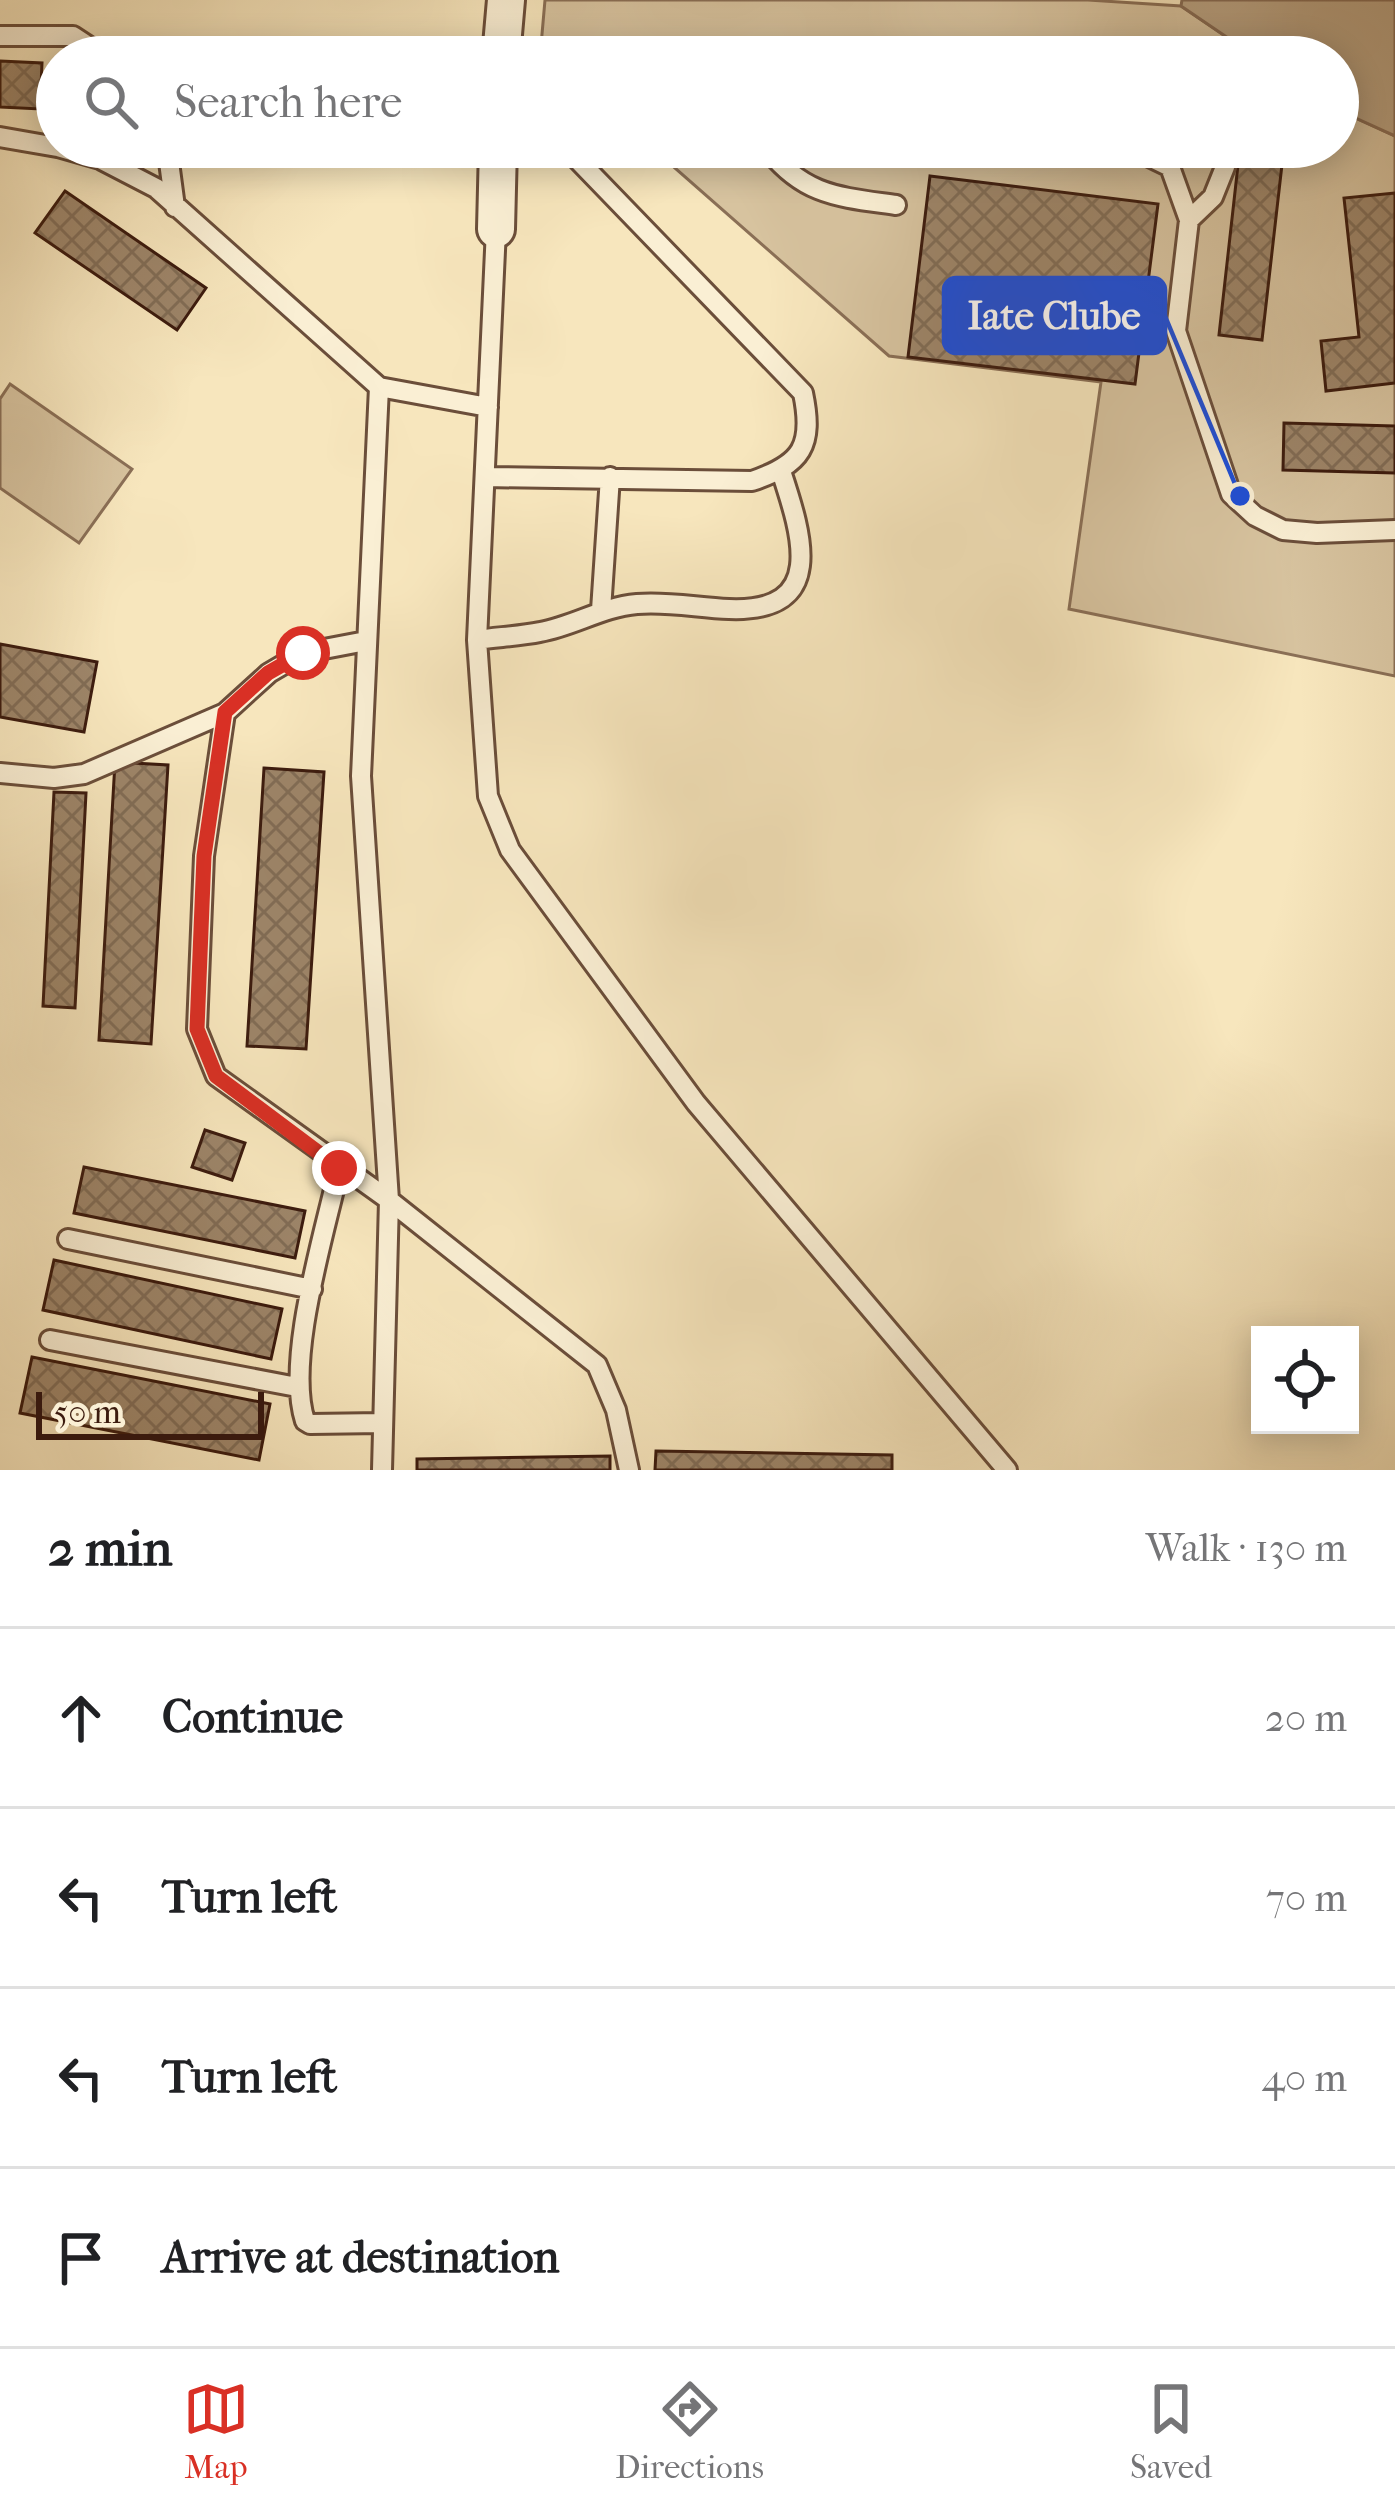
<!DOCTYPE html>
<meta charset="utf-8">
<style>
:root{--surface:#fff;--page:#f2f2f2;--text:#202124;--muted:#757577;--line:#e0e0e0;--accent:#d93025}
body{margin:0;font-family:"IM FELL French Canon",serif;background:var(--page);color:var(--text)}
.controls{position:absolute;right:36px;bottom:36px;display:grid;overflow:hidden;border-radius:0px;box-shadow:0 6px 30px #0003}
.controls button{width:108px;height:108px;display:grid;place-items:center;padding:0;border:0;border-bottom:3px solid var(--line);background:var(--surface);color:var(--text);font:60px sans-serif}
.scale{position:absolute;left:36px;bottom:30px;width:228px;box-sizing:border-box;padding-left:12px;border:6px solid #3c1b0e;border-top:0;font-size:33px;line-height:42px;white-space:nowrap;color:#3c1b0e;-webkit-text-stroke:9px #faefd4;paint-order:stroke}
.stop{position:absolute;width:36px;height:36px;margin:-27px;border:9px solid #d93025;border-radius:50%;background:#fff}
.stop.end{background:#d93025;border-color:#fff;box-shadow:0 3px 12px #0008}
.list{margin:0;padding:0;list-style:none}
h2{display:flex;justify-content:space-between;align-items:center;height:156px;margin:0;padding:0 48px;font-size:51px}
h2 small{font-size:39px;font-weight:400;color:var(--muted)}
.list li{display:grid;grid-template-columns:78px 1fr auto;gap:36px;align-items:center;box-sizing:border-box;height:180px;padding:0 48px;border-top:3px solid var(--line)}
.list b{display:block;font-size:45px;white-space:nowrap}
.list em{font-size:39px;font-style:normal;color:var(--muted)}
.icon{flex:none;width:66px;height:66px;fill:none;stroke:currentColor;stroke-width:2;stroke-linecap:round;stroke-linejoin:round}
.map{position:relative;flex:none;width:1395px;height:1470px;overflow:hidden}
.search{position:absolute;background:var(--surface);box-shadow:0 6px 30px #0003;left:36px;right:36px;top:36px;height:132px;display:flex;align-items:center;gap:30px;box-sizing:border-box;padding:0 42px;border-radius:66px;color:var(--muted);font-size:45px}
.sheet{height:876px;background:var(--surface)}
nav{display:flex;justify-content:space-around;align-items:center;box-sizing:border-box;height:168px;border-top:3px solid var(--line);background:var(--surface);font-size:33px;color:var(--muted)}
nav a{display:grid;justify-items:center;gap:6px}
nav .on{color:var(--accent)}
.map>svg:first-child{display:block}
</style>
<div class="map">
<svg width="1395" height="1470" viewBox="0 0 1395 1470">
<defs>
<pattern id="building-cross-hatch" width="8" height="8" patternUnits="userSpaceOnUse" patternTransform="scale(3)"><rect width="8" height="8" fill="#9d8569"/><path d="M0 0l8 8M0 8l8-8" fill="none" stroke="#816c55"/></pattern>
</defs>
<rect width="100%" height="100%" fill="#f7e6bd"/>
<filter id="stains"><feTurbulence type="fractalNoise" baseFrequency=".00167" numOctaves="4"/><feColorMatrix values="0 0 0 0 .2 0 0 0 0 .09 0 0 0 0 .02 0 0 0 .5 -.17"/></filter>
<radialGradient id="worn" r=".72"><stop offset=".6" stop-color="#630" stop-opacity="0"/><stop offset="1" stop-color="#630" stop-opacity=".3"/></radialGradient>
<!-- green -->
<path fill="#d7c39f" stroke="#8a6f56" stroke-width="3" d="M 545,0 L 1088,0 L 1181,6 L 1256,57 L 540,57 Z
M 1338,110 L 1395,136 L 1395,676 L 1069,609 L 1101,382 L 889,356 L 651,147 L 1338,147 Z
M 10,384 L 132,469 L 79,543 L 0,488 L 0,399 Z"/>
<!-- water -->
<path fill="#b7a182" stroke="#866b54" stroke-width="3" d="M 1182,0 L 1395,0 L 1395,136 L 1338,110 L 1338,57 L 1256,57 L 1181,6 Z"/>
<!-- building -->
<path fill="url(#building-cross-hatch)" stroke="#3c1b0e" stroke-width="3" d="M 0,61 L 42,63 L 40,109 L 0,107 Z
M 1240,147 L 1284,147 L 1262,340 L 1219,335 Z
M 930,176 L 1158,204 L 1135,384 L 908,357 Z
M 65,191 L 206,288 L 177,330 L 35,233 Z
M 1395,193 L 1395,383 L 1326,391 L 1321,341 L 1359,337 L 1344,198 Z
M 1284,423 L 1395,426 L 1395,473 L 1283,470 Z
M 0,644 L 97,662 L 84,732 L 0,717 Z
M 115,762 L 168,765 L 151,1044 L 99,1040 Z
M 264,768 L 324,772 L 306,1049 L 247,1046 Z
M 54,792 L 86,793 L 75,1008 L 43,1006 Z
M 205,1130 L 245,1143 L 232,1180 L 192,1167 Z
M 84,1167 L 305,1211 L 295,1258 L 74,1213 Z
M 54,1260 L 282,1309 L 271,1359 L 43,1310 Z
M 32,1357 L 270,1404 L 259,1460 L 20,1413 Z
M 656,1451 L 892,1455 L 892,1470 L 655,1470 Z
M 610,1456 L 610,1470 L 417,1470 L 417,1459 Z"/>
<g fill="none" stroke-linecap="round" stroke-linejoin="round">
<defs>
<path id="service" d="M 0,36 L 73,36 L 105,57
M 0,137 L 57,147
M 58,147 L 100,159 L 156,188 L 379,387
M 167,147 L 175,207
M 766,147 C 803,196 839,197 896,205
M 1129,147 L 1170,167 L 1189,220 L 1176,331 L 1231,494 L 1255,516 L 1283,530 L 1317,533 L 1395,530
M 1189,220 L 1213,197 L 1225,167 L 1218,147
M 496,229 L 477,640 L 488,796 L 510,850 L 696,1103 L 1007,1470
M 485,477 L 752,481 C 802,464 814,446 803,393 L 574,156 L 557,147
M 601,610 L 610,477
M 477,640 C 498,637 520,636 540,632 C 574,626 602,607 637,604 C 667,601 699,608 729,609 C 828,613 802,535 781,471
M 225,713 L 204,856 L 197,1029 L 216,1076 L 389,1200 L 597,1365 L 616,1410 L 629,1470
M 0,773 L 54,778 L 84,774 L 225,713 L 269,673 L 303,653 L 366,641
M 339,1168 C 325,1233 285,1359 305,1421 L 310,1424 L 382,1423
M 68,1239 L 312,1289
M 50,1340 L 297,1387
M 382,1470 L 389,1200 L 361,776 L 379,387 L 488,407"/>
<path id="minor" d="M 501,57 L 506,0
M 496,229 L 498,147"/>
</defs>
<!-- service casing -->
<use href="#service" stroke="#6b4e3a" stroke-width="24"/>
<!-- minor casing -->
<use href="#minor" stroke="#6b4e3a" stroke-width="42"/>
<!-- service -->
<use href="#service" stroke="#faefd4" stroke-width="18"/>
<!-- minor -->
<use href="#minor" stroke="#faefd4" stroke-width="36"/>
</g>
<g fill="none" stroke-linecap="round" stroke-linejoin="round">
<!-- route -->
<path stroke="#d93025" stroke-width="15" d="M 303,653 L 268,673 L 225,712 L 204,856 L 197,1029 L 216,1076 L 339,1168"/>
</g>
<!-- callouts -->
<path fill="none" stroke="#1d4ed8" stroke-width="4.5" d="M1240 496L1165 316"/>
<circle fill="#1d4ed8" stroke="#faefd4" stroke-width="4.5" cx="1240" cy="496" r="12"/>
<rect fill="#1d4ed8" stroke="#1d4ed8" stroke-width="4.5" x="944" y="278" width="221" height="75" rx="12"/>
<g font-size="39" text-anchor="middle" font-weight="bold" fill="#fff">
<text x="1054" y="329">Iate Clube</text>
</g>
<rect width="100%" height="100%" filter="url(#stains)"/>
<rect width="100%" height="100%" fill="url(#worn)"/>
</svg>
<div class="controls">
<button><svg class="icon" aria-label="locate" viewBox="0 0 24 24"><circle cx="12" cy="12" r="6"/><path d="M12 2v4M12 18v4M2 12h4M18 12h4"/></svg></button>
</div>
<div class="scale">50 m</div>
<div class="stop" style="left:303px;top:653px"></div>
<div class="stop end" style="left:339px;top:1168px"></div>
<div class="search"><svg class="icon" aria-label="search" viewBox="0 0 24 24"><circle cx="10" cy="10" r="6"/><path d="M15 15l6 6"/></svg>Search here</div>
</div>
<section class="sheet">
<h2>2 min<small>Walk · 130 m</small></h2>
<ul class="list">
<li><svg class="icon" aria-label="ahead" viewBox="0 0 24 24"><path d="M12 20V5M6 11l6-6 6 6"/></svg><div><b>Continue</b></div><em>20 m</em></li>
<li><svg class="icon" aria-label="left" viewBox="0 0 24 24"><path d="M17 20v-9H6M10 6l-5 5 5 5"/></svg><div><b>Turn left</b></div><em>70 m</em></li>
<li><svg class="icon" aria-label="left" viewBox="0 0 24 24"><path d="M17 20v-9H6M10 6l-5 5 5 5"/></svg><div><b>Turn left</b></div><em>40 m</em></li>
<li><svg class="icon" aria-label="arrive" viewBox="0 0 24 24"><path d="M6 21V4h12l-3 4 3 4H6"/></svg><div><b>Arrive at destination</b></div></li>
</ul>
</section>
<nav>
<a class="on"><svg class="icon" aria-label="map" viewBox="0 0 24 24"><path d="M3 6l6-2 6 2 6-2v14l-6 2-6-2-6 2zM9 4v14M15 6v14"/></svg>Map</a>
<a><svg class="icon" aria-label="directions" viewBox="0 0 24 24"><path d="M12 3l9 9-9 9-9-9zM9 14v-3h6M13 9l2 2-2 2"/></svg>Directions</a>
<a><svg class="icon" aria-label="saved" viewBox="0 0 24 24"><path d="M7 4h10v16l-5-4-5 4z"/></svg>Saved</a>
</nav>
